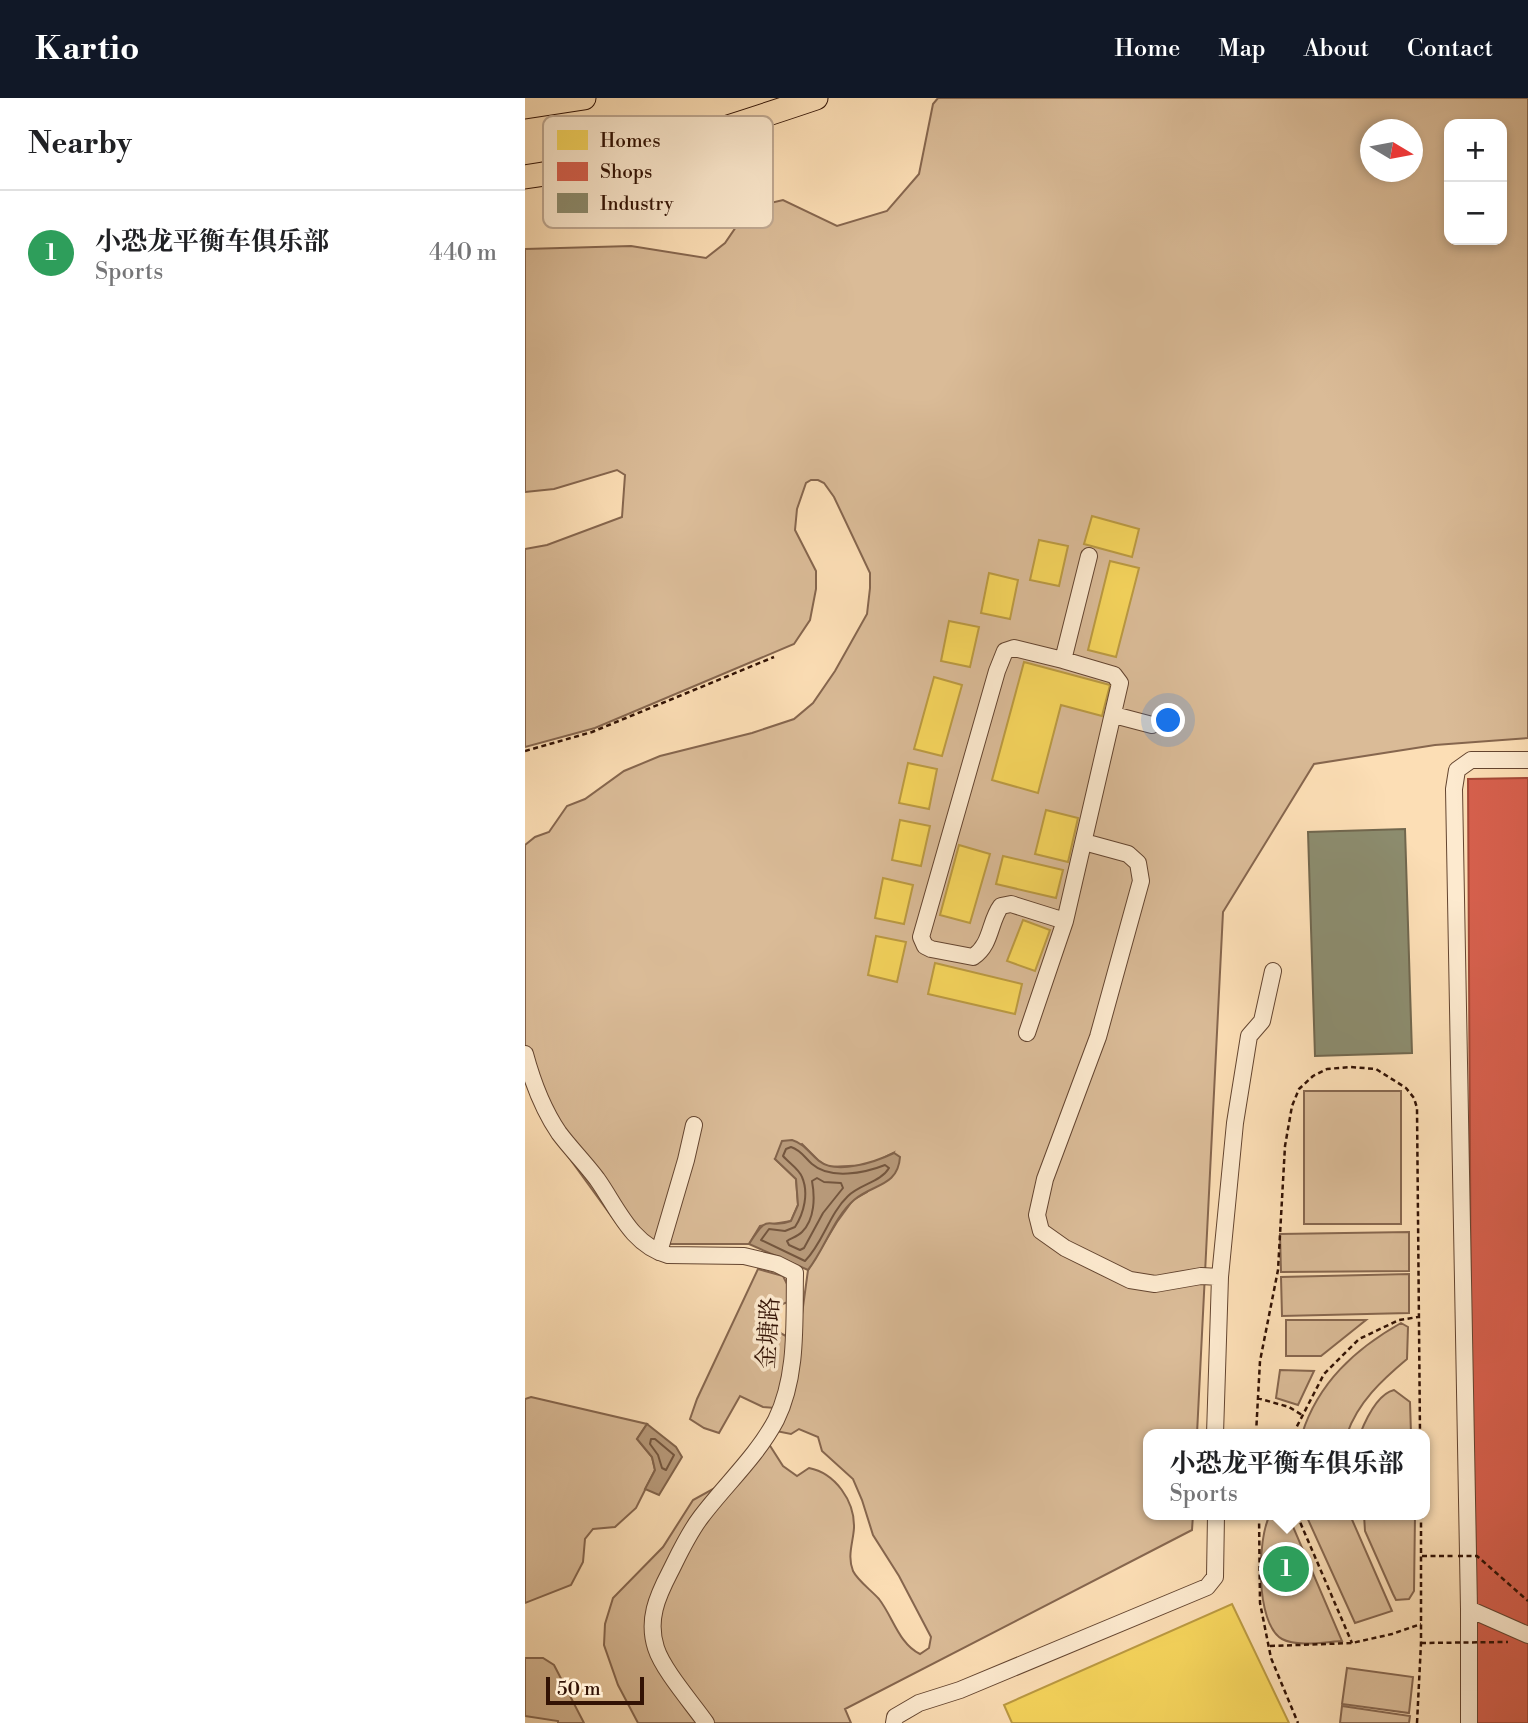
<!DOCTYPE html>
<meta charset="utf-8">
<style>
:root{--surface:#fff;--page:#f2f2f2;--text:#202124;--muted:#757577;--line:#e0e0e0;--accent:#111827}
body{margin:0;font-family:"Libre Bodoni","Noto Serif SC",serif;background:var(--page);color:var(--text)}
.controls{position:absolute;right:21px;top:21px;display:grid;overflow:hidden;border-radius:14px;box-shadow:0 4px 10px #0003}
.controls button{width:63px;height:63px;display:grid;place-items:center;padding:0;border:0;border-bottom:2px solid var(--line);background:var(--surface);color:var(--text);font:35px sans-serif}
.compass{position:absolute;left:835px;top:21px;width:63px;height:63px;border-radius:50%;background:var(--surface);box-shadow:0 4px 10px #0003;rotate:100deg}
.scale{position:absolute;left:21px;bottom:18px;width:98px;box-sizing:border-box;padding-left:7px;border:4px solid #321204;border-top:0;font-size:19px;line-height:24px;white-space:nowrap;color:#321204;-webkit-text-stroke:5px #fdeacf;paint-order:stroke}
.you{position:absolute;left:644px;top:623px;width:24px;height:24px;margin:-18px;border:5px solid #fff;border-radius:50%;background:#1a73e8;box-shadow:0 0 0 10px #1a73e833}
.badge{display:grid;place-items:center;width:46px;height:46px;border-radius:50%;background:var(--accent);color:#fff;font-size:23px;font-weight:700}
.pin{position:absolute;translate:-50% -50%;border:4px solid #fff;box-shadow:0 2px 7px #0006}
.popup{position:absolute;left:618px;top:1331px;width:287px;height:91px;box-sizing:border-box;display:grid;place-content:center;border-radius:14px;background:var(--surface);filter:drop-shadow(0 2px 5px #0005);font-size:23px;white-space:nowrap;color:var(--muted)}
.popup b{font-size:26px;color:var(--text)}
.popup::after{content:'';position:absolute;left:50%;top:100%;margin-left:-14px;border:14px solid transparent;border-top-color:var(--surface)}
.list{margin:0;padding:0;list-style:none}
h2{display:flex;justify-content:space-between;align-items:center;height:91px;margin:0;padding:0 28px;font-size:30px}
h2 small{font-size:23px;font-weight:400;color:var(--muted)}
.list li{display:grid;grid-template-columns:46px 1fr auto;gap:21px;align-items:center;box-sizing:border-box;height:126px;padding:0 28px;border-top:2px solid var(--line)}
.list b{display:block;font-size:26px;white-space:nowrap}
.list p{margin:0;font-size:23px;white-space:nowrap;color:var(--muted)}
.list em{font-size:23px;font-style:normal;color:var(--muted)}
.map{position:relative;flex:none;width:1003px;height:1625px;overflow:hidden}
header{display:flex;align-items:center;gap:42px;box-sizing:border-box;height:98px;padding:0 35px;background:var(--accent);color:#fff}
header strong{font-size:33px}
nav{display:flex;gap:38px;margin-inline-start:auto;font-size:24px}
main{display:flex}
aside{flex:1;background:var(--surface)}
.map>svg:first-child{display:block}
</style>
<header>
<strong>Kartio</strong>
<nav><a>Home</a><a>Map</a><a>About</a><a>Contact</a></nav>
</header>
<main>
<aside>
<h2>Nearby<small></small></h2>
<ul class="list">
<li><span class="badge" style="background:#2e9e5b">1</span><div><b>小恐龙平衡车俱乐部</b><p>Sports</p></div><em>440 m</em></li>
</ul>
</aside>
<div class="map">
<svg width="1003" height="1625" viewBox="0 0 1003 1625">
<rect width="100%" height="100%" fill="#fcdeb5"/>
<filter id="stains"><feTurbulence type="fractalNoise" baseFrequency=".00286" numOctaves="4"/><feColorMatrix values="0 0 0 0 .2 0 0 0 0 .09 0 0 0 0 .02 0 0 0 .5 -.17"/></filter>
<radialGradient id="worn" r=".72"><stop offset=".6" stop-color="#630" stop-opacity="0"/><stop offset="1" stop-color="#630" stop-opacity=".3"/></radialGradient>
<!-- green -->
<path fill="#dabb97" stroke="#86664e" stroke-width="2" fill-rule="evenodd" d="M 413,0 L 1003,0 L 1003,640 L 910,647 L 789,666 L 698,814 L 672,1336 L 623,1336 L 623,1417 L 668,1417 L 667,1432 L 320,1611 L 326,1625 L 113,1625 L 93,1587 L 79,1547 L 80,1526 L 88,1500 L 138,1449 L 168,1402 L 190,1390 L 242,1343 L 258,1368 L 272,1378 L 284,1370 C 310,1375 330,1403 329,1430 C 328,1445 322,1458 328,1473 C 333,1483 346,1492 354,1501 C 368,1519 374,1546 395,1556 L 404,1550 L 406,1539 L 374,1478 L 348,1437 L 337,1402 L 328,1381 L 297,1353 L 293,1339 L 274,1331 L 266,1336 L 251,1333 L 275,1231 L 283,1172 L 312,1124 L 328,1102 L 342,1094 L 368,1055 L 344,1067 L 303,1069 L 293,1062 L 277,1046 L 250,1061 L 271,1081 L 273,1107 L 266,1123 L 235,1128 L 224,1146 L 137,1146 L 95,1130 L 24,1032 L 0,973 L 0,747 L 10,739 L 24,734 L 42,708 L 60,701 L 99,673 L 135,658 L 227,635 L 269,621 L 288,605 L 310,573 L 342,516 L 345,490 L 345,475 L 309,399 L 299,385 L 293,382 L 286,382 L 281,385 L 272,411 L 270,432 L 291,473 L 291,491 L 285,522 L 269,546 L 70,630 L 0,649 L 0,451 L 22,447 L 97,419 L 100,377 L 92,372 L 29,391 L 0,394 L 0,151 L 106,148 L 181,160 L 200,145 L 224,110 L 258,102 L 312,128 L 362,113 L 394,76 L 408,6 ZM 924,26 L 977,26 L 977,142 L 924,142 ZM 846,32 L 888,32 L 888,74 L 846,74 Z
M 779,993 L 876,993 L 876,1126 L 779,1126 Z
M 884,1134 L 884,1173 L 756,1174 L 755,1136 Z
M 233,1171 L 258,1178 L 265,1192 L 263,1204 L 252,1208 L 251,1233 L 261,1238 L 262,1260 L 250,1310 L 238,1309 L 215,1298 L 194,1335 L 179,1330 L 165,1321 L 172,1301 Z
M 884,1176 L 884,1215 L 757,1218 L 756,1179 Z
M 761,1222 L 841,1222 L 796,1258 L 761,1258 Z
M 876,1225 L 883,1229 L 882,1261 C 857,1282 833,1304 822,1336 L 777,1336 C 793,1285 830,1251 876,1225 Z
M 755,1272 L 789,1273 L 773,1307 L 751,1300 Z
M 869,1292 L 885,1304 L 886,1336 L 835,1336 C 841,1321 852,1296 869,1292 Z
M 6,1299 L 122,1326 L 112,1341 L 127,1359 L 130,1372 L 111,1410 L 90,1429 L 68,1431 L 60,1441 L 58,1464 L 46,1487 L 0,1505 L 0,1301 Z
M 745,1417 L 763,1417 L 817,1543 C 800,1544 772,1549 757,1541 C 730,1526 732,1440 745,1417 Z
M 781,1417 L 825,1417 L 867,1513 L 830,1525 Z
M 839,1417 L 890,1417 L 889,1493 L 884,1501 L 871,1502 L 868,1496 L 840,1433 Z
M 0,1560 L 18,1560 L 29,1567 L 59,1625 L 33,1625 L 33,1623 L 0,1618 Z
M 822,1570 L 888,1579 L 884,1615 L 817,1606 Z
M 817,1608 L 885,1618 L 884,1625 L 815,1625 Z"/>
<!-- water -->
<path fill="#b79979" stroke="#82634a" stroke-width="2" d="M 267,1042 C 280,1046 284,1055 294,1063 C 312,1077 350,1064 369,1055 L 375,1059 C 373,1089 347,1086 329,1102 C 308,1120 300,1151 283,1172 L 224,1146 C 246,1111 240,1133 266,1123 L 273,1107 L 271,1081 L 250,1061 L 257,1043 Z
M 122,1326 L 151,1349 L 157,1359 L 134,1397 L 120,1391 L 130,1372 L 127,1359 L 112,1341 Z"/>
<!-- homes -->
<path fill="#f6d55c" stroke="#bb9a42" stroke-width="2" d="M 567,418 L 614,431 L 607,459 L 559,446 Z
M 514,442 L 543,448 L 534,488 L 505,482 Z
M 585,463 L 614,470 L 591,559 L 563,552 Z
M 464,475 L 493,482 L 485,521 L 456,515 Z
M 424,523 L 454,529 L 445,569 L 416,563 Z
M 499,564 L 585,587 L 577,618 L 536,607 L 513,695 L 467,682 Z
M 409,579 L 437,587 L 417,658 L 389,651 Z
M 383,665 L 412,671 L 404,711 L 374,705 Z
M 521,712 L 553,720 L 543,764 L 510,756 Z
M 375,722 L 405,728 L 396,768 L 367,762 Z
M 434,747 L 465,756 L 445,825 L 415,817 Z
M 478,758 L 538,772 L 531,800 L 471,786 Z
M 358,780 L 388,787 L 379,826 L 350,820 Z
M 498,822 L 525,832 L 510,873 L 482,863 Z
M 351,838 L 381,844 L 372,884 L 343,877 Z
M 410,865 L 497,886 L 490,916 L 403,896 Z
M 707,1506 L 764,1625 L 487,1625 L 479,1607 Z"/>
<!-- shops -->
<path fill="#d6604d" stroke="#a54937" stroke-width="2" d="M 1003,680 L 1003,1625 L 948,1625 L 943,681 Z"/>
<!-- industry -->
<path fill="#8c8c6e" stroke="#71674e" stroke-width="2" d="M 880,731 L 887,955 L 790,958 L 783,734 Z"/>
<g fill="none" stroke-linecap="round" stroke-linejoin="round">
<!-- shore -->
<path stroke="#74563e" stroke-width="2" d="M 266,1049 C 276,1052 280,1060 287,1066 C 305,1082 340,1075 360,1067 L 364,1070 C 356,1084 335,1086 323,1098 C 304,1116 298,1145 280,1163 L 236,1142 L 244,1131 L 260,1133 L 270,1129 C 279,1115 284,1095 277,1079 C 274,1071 264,1065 258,1058 L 261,1051 Z
M 292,1080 L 299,1084 L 316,1085 L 318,1090 L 298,1115 L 279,1150 L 275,1152 L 264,1147 L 262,1143 C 267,1140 273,1138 277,1134 C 290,1121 290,1099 287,1083 Z
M 126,1341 L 130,1341 L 149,1357 L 141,1372 L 137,1370 L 133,1357 L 125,1346 Z"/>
<defs>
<path id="minor" d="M 538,562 L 589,577 L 595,585 L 540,823 L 486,806 L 476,808 C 464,824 467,846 448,859 L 406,851 L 400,848 L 396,839 L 472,573 L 480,553 L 489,550 L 538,562 L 564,458
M 589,617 L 627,627
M 1003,662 L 946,662 L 932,672 L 929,691 L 944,1511 L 1003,1537
M 559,744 L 603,756 L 613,765 L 616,783 L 573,939 L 520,1081 L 512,1117 L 516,1133 L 540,1150 L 605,1182 L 630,1186 L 676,1178 L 695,1179 L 690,1336
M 502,935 L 540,823
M 0,956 C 7,982 19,1013 34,1035 C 46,1051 60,1065 72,1081 C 92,1109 106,1147 143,1157 L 219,1158 L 252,1166 L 270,1175 C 269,1223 273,1278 251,1322 C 232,1358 200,1387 176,1419 C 163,1436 154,1456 145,1474 C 132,1499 122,1522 131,1550 C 138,1572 167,1605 181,1625
M 134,1154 L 161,1062 L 169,1027
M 695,1179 L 710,1025 L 724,938 L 737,923 L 748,873
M 369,1625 L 370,1619 L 394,1605 L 435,1592 L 682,1489 L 690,1479 L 691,1417
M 944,1625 L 944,1511"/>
<path id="highway" d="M 0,9 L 59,0
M 0,79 C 100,64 196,32 291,0"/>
</defs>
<!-- minor casing -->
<use href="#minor" stroke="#644530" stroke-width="18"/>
<!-- highway casing -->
<use href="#highway" stroke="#321204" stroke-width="25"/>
<!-- path -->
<path stroke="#321204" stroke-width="2.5" stroke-dasharray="5 3.5" stroke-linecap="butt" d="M 0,653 L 67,634 L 249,559
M 732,1300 L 764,1309 L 777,1317
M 731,1336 L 735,1263 L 753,1172 L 760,1048 L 767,1008 L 774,991 L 788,978 L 802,971 L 825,969 L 851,971 L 881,990 L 889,1000 L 892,1010 L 895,1336
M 768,1336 L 799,1276 L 834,1241 L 874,1222 L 893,1219
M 734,1417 L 735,1505 L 746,1560 L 773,1625
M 772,1417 L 827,1545
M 897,1458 L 929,1458
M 745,1548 L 827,1545 L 867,1536 L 896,1526
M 892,1625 L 896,1545 L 896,1417"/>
<!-- minor -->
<use href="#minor" stroke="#fdeacf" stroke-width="16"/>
<!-- highway -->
<use href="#highway" stroke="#fcdeb5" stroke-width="23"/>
<!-- path-bridge -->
<path stroke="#321204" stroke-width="2.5" stroke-dasharray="5 3.5" stroke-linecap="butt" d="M 933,1458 L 952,1458 L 1003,1503
M 896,1545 L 983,1544"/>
</g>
<g text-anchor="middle" stroke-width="7" stroke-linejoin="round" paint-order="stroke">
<!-- street labels -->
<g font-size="24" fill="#321204" stroke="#fdeacf">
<text transform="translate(243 1235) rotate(-86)" y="8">金塘路</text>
</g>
</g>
<!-- legend -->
<rect x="18" y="18" width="230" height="112" rx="10" fill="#fdeacf" stroke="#c0a992" stroke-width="2"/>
<rect x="32" y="32" width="31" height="20" fill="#f6d55c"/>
<rect x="32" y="64" width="31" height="19" fill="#d6604d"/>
<rect x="32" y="95" width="31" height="20" fill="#8c8c6e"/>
<g font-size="19" fill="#321204">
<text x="75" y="49">Homes</text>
<text x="75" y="80">Shops</text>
<text x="75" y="112">Industry</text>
</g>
<rect width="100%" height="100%" filter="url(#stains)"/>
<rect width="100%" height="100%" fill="url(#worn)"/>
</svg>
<div class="controls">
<button>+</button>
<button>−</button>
</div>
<svg class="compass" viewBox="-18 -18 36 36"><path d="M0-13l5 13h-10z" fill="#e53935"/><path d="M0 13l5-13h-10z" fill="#757577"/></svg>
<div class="scale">50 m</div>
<div class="you"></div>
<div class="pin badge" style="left:761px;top:1471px;background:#2e9e5b">1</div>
<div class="popup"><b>小恐龙平衡车俱乐部</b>Sports</div>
</div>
</main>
